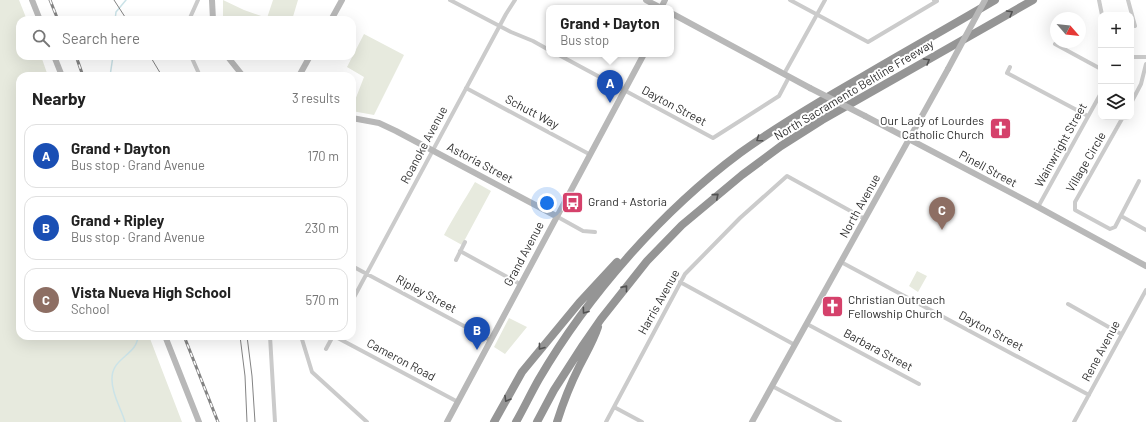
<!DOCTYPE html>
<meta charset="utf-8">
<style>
:root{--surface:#fff;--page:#f6f6f6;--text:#222;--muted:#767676;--line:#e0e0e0;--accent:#1a73e8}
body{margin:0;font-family:Barlow,sans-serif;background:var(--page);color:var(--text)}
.controls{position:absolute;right:12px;top:12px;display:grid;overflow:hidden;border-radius:8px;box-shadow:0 4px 16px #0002}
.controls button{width:36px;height:36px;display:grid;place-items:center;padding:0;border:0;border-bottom:1px solid var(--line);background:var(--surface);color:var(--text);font:20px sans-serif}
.compass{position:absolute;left:1050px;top:12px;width:36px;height:36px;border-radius:50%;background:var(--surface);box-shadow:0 4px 16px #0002;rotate:118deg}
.you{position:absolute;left:547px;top:203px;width:14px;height:14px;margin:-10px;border:3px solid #fff;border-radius:50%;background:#1a73e8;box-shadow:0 0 0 6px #1a73e833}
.badge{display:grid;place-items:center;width:26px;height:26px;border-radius:50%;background:var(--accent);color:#fff;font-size:13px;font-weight:700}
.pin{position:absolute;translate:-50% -33px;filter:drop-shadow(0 1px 2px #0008)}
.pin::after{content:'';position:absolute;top:21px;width:14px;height:12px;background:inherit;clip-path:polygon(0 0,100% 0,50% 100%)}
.popup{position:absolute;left:546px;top:5px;width:128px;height:52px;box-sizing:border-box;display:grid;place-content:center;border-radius:8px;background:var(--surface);filter:drop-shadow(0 1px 3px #0005);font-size:13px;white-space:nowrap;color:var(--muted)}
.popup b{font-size:15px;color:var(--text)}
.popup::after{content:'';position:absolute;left:50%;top:100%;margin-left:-8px;border:8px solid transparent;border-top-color:var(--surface)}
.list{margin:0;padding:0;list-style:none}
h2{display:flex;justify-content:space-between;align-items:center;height:52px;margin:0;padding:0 16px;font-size:17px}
h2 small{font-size:13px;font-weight:400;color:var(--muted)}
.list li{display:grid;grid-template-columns:26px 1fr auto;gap:12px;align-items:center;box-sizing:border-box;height:64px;margin:0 8px 8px;padding:0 8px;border:1px solid var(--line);border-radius:12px}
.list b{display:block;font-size:15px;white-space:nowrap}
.list p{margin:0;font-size:13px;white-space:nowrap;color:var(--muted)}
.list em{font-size:13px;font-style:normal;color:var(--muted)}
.icon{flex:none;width:22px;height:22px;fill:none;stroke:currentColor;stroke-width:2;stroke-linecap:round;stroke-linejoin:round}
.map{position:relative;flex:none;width:1146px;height:422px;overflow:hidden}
.search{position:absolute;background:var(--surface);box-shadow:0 4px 16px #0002;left:16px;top:16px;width:340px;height:44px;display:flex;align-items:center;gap:10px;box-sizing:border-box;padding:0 14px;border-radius:12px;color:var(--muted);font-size:15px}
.panel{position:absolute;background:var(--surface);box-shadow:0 4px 16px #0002;left:16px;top:72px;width:340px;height:268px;border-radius:12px}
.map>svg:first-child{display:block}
</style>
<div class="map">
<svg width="1146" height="422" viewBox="0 0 1146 422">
<rect width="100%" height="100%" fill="#fff"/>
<!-- green -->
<path fill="#e7eade" d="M 0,0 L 19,0 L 27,20 L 20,20 L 20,56 L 41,56 L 48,76 L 20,76 L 20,336 L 149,336 L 182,422 L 0,422 Z
M 223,0 L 244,10 L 267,18 L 273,0 L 298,0 L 292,20 L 234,20 L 223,17 Z
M 364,34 L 404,55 L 374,115 L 352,111 L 352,108 L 364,77 L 347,67 Z
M 475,182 L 491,191 L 462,245 L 444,235 C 454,216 464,201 475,182 Z
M 917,271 L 927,276 L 918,292 L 909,286 Z
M 509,318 L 527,327 L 505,354 L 494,347 Z"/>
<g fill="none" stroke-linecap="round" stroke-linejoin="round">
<!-- stream -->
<path stroke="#cbe3e8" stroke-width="1.5" d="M 115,20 L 116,12 L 126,0
M 110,76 L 113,56
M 125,422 C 121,408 112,395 112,380 C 111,357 137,356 138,336"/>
<!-- street -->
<path stroke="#cbcbcb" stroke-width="4" d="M 450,0 L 511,32 L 533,41 L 549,50
M 790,0 L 868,42 L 937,1 L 934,0
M 1099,0 L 1102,15
M 1128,0 L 1135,26
M 189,20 L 198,0
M 1055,44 L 1101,69
M 557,54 L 713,138 L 779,96 L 789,77
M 191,56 L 200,76
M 1131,57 L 1146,57
M 1010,67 L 1007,73 L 1088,116
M 784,74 L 825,0
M 466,88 L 589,154
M 1131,103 L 1141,84 L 1146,64
M 1123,117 L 1075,202 L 1075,210 L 1110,229 L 1115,227 L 1139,181
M 1038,207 L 1101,93
M 556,216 L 583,231 L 595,232
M 1121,216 L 1146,230
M 460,251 L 520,284
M 456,260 L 465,242
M 841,262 L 1089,395
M 352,266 L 490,340
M 680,282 L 795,345
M 352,301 L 506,14 L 515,0
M 1068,304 L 1121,334
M 807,324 L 919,384
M 270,336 L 275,422
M 301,336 L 312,372 L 367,422
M 334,336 L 458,402
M 326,349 L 333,336
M 772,386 L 840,422
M 614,407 L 642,422
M 606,422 L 685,274 L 740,218 L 787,176 L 865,219
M 1074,422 L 1146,290"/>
<!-- secondary -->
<path stroke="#b8b8b8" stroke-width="6" d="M 32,0 L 40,20
M 212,0 L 213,20
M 646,0 L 661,8
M 661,8 L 665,0
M 671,13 L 810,88
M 331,20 L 342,0
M 54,56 L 62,76
M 227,56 L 243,76
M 299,76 L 310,56
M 865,116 L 1038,207 L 1146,266
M 352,118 L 379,123 L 396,131 L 556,216
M 165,336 L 199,422
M 447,422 L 644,54
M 752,422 L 948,69"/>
<!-- highway -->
<path stroke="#959595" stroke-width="8" d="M 494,422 L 522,372 L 579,303 L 617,262
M 516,422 C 524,408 531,393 539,379 C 588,295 662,211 740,153 C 779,125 820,101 862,77 C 906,51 951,26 995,0
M 537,422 L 554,390 L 583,345 L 601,319 L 647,261 L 682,225 L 742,175 L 781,146 L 822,120 L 1033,0
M 557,422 C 563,403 570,385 579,367 C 586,353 593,342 598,327"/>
<!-- tram -->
<path stroke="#838383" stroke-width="1" d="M 114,0 L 127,20
M 150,56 L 162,76
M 240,336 L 245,376 L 247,422
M 247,336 L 252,376 L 255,422"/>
<defs>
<path id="rail" d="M 50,0 L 58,20
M 76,56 L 83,76
M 184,336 L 218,422"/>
</defs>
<!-- rail casing -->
<use href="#rail" stroke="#838383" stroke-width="3"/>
<!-- rail -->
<use href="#rail" stroke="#fff" stroke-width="1.5" stroke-dasharray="4.5" stroke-linecap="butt"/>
<!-- secondary-bridge -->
<path stroke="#b8b8b8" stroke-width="6" d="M 948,69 L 985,0
M 810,88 L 865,116"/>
</g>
<!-- one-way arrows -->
<defs><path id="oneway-chevron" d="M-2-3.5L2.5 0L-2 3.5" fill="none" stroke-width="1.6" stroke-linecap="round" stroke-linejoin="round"/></defs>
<g stroke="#525252">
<use href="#oneway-chevron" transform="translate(1010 13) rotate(-30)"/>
<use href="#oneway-chevron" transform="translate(927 61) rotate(-30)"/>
<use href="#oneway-chevron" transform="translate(759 139) rotate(145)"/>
<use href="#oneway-chevron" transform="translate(716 196) rotate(-40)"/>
<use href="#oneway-chevron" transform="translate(625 288) rotate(-51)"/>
<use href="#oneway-chevron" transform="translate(585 311) rotate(126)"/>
<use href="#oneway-chevron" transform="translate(541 347) rotate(128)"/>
<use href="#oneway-chevron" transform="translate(507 399) rotate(120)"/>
</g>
<!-- icons -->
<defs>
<symbol id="church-square" viewBox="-11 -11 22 22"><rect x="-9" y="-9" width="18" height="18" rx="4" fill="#d5416b" stroke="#fff"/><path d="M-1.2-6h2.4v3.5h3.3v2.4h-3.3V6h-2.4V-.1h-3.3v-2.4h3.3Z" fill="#fff"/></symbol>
<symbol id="bus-square" viewBox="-11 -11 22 22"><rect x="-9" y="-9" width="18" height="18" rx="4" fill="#d5416b" stroke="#fff"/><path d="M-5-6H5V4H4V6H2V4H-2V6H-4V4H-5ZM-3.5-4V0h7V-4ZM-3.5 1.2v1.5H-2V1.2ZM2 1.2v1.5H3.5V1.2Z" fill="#fff"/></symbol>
</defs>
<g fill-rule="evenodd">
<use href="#church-square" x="988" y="116" width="25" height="25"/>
<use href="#bus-square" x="560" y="190" width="25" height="25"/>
<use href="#church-square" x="820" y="294" width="25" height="25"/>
</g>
<g text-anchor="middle" stroke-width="4" stroke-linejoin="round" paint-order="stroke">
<!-- street labels -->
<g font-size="12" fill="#2e2e2e" stroke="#fff">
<text transform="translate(854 90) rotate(-31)" y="4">North Sacramento Beltline Freeway</text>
<text transform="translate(674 106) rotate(28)" y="4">Dayton Street</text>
<text transform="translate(532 112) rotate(28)" y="4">Schutt Way</text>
<text transform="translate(424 145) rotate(-62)" y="4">Roanoke Avenue</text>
<text transform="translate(1061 145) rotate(-61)" y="4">Wainwright Street</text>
<text transform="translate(1086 162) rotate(-60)" y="4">Village Circle</text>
<text transform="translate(480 163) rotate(28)" y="4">Astoria Street</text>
<text transform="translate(988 169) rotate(28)" y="4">Pinell Street</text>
<text transform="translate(860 206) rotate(-61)" y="4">North Avenue</text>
<text transform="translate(524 254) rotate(-62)" y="4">Grand Avenue</text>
<text transform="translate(426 294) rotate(28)" y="4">Ripley Street</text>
<text transform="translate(659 302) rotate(-61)" y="4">Harris Avenue</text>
<text transform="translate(991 331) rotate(28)" y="4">Dayton Street</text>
<text transform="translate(878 350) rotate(28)" y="4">Barbara Street</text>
<text transform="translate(1101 351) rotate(-62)" y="4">Rene Avenue</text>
<text transform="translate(401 360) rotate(28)" y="4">Cameron Road</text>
</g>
<!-- poi labels -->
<g font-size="12" fill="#2e2e2e" stroke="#fff" text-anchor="start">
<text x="984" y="125" text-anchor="end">Our Lady of Lourdes<tspan x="984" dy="14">Catholic Church</tspan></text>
<text x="588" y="206">Grand + Astoria</text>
<text x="848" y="304">Christian Outreach<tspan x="848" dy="14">Fellowship Church</tspan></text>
</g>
</g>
</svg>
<div class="controls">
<button>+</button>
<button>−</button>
<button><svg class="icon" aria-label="layers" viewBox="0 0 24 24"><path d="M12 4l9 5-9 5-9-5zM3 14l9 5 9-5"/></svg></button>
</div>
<svg class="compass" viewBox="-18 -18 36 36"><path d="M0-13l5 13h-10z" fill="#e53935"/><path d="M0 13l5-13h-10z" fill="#767676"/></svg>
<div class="you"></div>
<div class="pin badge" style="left:610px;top:103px;background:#1a4fb4">A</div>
<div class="popup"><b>Grand + Dayton</b>Bus stop</div>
<div class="pin badge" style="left:477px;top:350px;background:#1a4fb4">B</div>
<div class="pin badge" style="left:942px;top:230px;background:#8d6e63">C</div>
<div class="search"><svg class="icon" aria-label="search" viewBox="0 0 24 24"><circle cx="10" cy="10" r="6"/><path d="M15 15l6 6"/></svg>Search here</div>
<section class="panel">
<h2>Nearby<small>3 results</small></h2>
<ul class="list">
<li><span class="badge" style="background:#1a4fb4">A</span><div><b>Grand + Dayton</b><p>Bus stop · Grand Avenue</p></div><em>170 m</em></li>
<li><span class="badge" style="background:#1a4fb4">B</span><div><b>Grand + Ripley</b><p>Bus stop · Grand Avenue</p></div><em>230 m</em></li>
<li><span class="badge" style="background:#8d6e63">C</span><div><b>Vista Nueva High School</b><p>School</p></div><em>570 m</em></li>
</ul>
</section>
</div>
